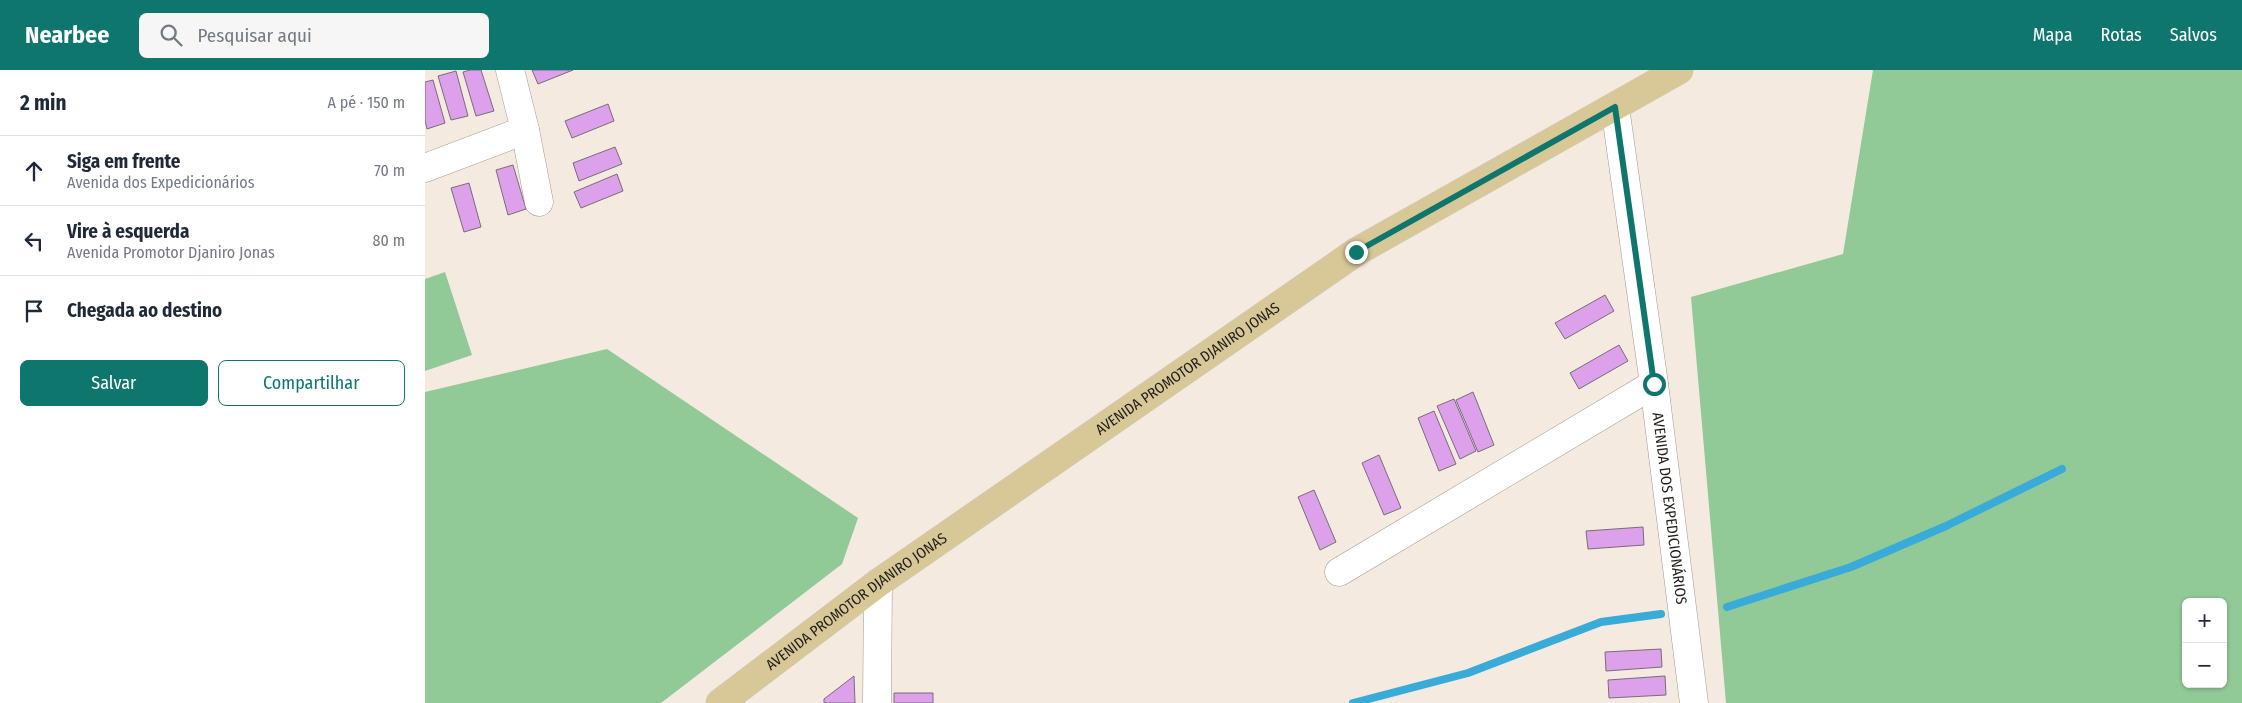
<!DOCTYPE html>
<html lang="pt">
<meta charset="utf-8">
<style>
:root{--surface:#fff;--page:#f6f6f7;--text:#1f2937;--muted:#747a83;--line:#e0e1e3;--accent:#0f766e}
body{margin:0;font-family:"Fira Sans Condensed",sans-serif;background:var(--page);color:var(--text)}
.controls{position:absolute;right:15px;bottom:15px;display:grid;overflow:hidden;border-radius:8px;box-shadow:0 1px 4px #0004}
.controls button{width:45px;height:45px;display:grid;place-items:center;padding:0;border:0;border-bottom:1px solid var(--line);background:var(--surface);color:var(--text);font:25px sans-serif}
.stop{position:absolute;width:15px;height:15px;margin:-11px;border:4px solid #0f766e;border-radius:50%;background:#fff}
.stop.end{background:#0f766e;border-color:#fff;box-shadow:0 1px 5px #0008}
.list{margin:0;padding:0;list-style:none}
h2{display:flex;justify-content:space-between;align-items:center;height:65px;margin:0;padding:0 20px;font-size:21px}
h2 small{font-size:16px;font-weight:400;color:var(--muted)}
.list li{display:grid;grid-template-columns:32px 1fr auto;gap:15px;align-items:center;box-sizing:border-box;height:70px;padding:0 20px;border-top:1px solid var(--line)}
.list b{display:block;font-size:19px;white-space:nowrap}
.list p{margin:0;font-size:16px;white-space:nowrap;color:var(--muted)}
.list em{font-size:16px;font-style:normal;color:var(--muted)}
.actions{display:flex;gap:10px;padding:15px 20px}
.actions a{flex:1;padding:11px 0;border:1px solid var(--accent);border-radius:8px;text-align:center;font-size:18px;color:var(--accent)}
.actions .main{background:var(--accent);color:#fff}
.icon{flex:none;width:28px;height:28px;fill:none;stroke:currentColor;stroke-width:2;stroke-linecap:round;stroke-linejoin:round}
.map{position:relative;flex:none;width:1817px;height:633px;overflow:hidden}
header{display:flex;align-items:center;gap:30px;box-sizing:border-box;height:70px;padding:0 25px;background:var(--accent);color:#fff}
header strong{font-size:24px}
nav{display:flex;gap:28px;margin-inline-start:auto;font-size:18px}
.search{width:350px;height:45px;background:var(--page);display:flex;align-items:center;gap:12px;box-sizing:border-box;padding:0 18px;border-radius:8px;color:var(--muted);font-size:19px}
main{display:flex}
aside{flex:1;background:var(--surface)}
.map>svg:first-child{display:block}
</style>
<header>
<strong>Nearbee</strong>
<div class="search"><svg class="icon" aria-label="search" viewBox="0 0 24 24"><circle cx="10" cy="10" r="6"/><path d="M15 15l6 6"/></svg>Pesquisar aqui</div>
<nav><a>Mapa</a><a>Rotas</a><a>Salvos</a></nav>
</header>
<main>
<aside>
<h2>2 min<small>A pé · 150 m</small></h2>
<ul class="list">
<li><svg class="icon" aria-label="ahead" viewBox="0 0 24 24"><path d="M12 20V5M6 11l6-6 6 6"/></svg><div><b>Siga em frente</b><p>Avenida dos Expedicionários</p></div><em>70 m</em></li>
<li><svg class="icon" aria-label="left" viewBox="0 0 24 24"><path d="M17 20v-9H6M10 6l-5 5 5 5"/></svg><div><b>Vire à esquerda</b><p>Avenida Promotor Djaniro Jonas</p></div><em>80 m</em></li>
<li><svg class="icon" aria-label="arrive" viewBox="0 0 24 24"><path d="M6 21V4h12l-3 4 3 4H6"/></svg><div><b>Chegada ao destino</b></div></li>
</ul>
<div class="actions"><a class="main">Salvar</a><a>Compartilhar</a></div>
</aside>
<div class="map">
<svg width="1817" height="633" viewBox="0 0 1817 633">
<rect width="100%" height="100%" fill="#f5eadf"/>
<!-- green -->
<path fill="#91c997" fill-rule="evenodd" d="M 1448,0 L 1817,0 L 1817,633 L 1301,633 L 1266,227 L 1418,184 ZM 1761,532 L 1798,532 L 1798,614 L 1761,614 Z
M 20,202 L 47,285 L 0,301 L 0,209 Z
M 182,279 L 433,448 L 417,494 L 236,633 L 0,633 L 0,322 Z"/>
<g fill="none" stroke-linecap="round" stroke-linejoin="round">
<!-- stream -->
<path stroke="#39abd9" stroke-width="8" d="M 1302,537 L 1426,497 L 1521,456 L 1637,399
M 928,633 L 1043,603 L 1176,552 L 1236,544"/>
</g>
<!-- building -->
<path fill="#dca1ea" stroke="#766d78" d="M 45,0 L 56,0 L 69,41 L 51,46 L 38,2 Z
M 107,0 L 148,0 L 113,14 Z
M 31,1 L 43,46 L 26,50 L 13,6 Z
M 8,10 L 20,53 L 2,59 L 0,50 L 0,12 Z
M 183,34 L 189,51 L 147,68 L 140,51 Z
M 190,77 L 197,94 L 154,111 L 148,93 Z
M 88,95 L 101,139 L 83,145 L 71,100 Z
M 192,104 L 198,121 L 156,138 L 149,122 Z
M 44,113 L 56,157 L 39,162 L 26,118 Z
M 1180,225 L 1189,241 L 1140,269 L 1130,253 Z
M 1194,275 L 1203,291 L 1154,319 L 1145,303 Z
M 1048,322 L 1069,375 L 1053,382 L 1031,330 Z
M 1029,329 L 1051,381 L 1035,389 L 1012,336 Z
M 1009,341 L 1031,394 L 1014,401 L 993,348 Z
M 954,385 L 976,438 L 959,445 L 937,393 Z
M 889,420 L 911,472 L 895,480 L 873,427 Z
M 1218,457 L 1219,475 L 1163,479 L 1161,461 Z
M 1236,579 L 1237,597 L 1181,601 L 1180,582 Z
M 429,606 L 430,633 L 399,633 L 399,629 Z
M 1240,606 L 1241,625 L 1184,628 L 1183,610 Z
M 469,623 L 508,623 L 508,633 L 469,633 Z"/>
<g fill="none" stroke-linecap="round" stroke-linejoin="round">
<defs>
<g id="minor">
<path d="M 85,0 L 100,60 L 114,132"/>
<path id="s1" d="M 1190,37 L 1229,314 L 1269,633"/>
<path d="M 0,98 L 100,60"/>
<path d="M 914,502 L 1229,314"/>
<path d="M 452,633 L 453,513"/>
</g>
<g id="major">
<path id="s2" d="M 295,633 L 453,513 L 931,182 L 1254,0"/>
</g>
</defs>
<!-- minor casing -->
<use href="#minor" stroke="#a2988e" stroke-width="29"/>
<!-- major casing -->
<use href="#major" stroke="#cecdcc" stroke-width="29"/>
<!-- minor -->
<use href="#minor" stroke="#fff" stroke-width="28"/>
<!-- major -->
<use href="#major" stroke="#d8c898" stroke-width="28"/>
</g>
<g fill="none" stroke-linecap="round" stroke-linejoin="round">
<!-- route -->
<path stroke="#0f766e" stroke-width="6" d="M 931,182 L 1190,37 L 1229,314"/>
</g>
<g text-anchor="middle" stroke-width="4.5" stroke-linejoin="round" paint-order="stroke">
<!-- street labels -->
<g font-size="15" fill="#211d19" stroke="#f5eadf">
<text dy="5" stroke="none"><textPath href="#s2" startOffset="575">AVENIDA PROMOTOR DJANIRO JONAS</textPath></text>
<text dy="5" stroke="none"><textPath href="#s1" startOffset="405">AVENIDA DOS EXPEDICIONÁRIOS</textPath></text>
<text dy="5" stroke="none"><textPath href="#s2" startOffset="170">AVENIDA PROMOTOR DJANIRO JONAS</textPath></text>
</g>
</g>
</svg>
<div class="controls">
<button>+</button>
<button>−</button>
</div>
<div class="stop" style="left:1229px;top:314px"></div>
<div class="stop end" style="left:931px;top:182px"></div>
</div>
</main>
